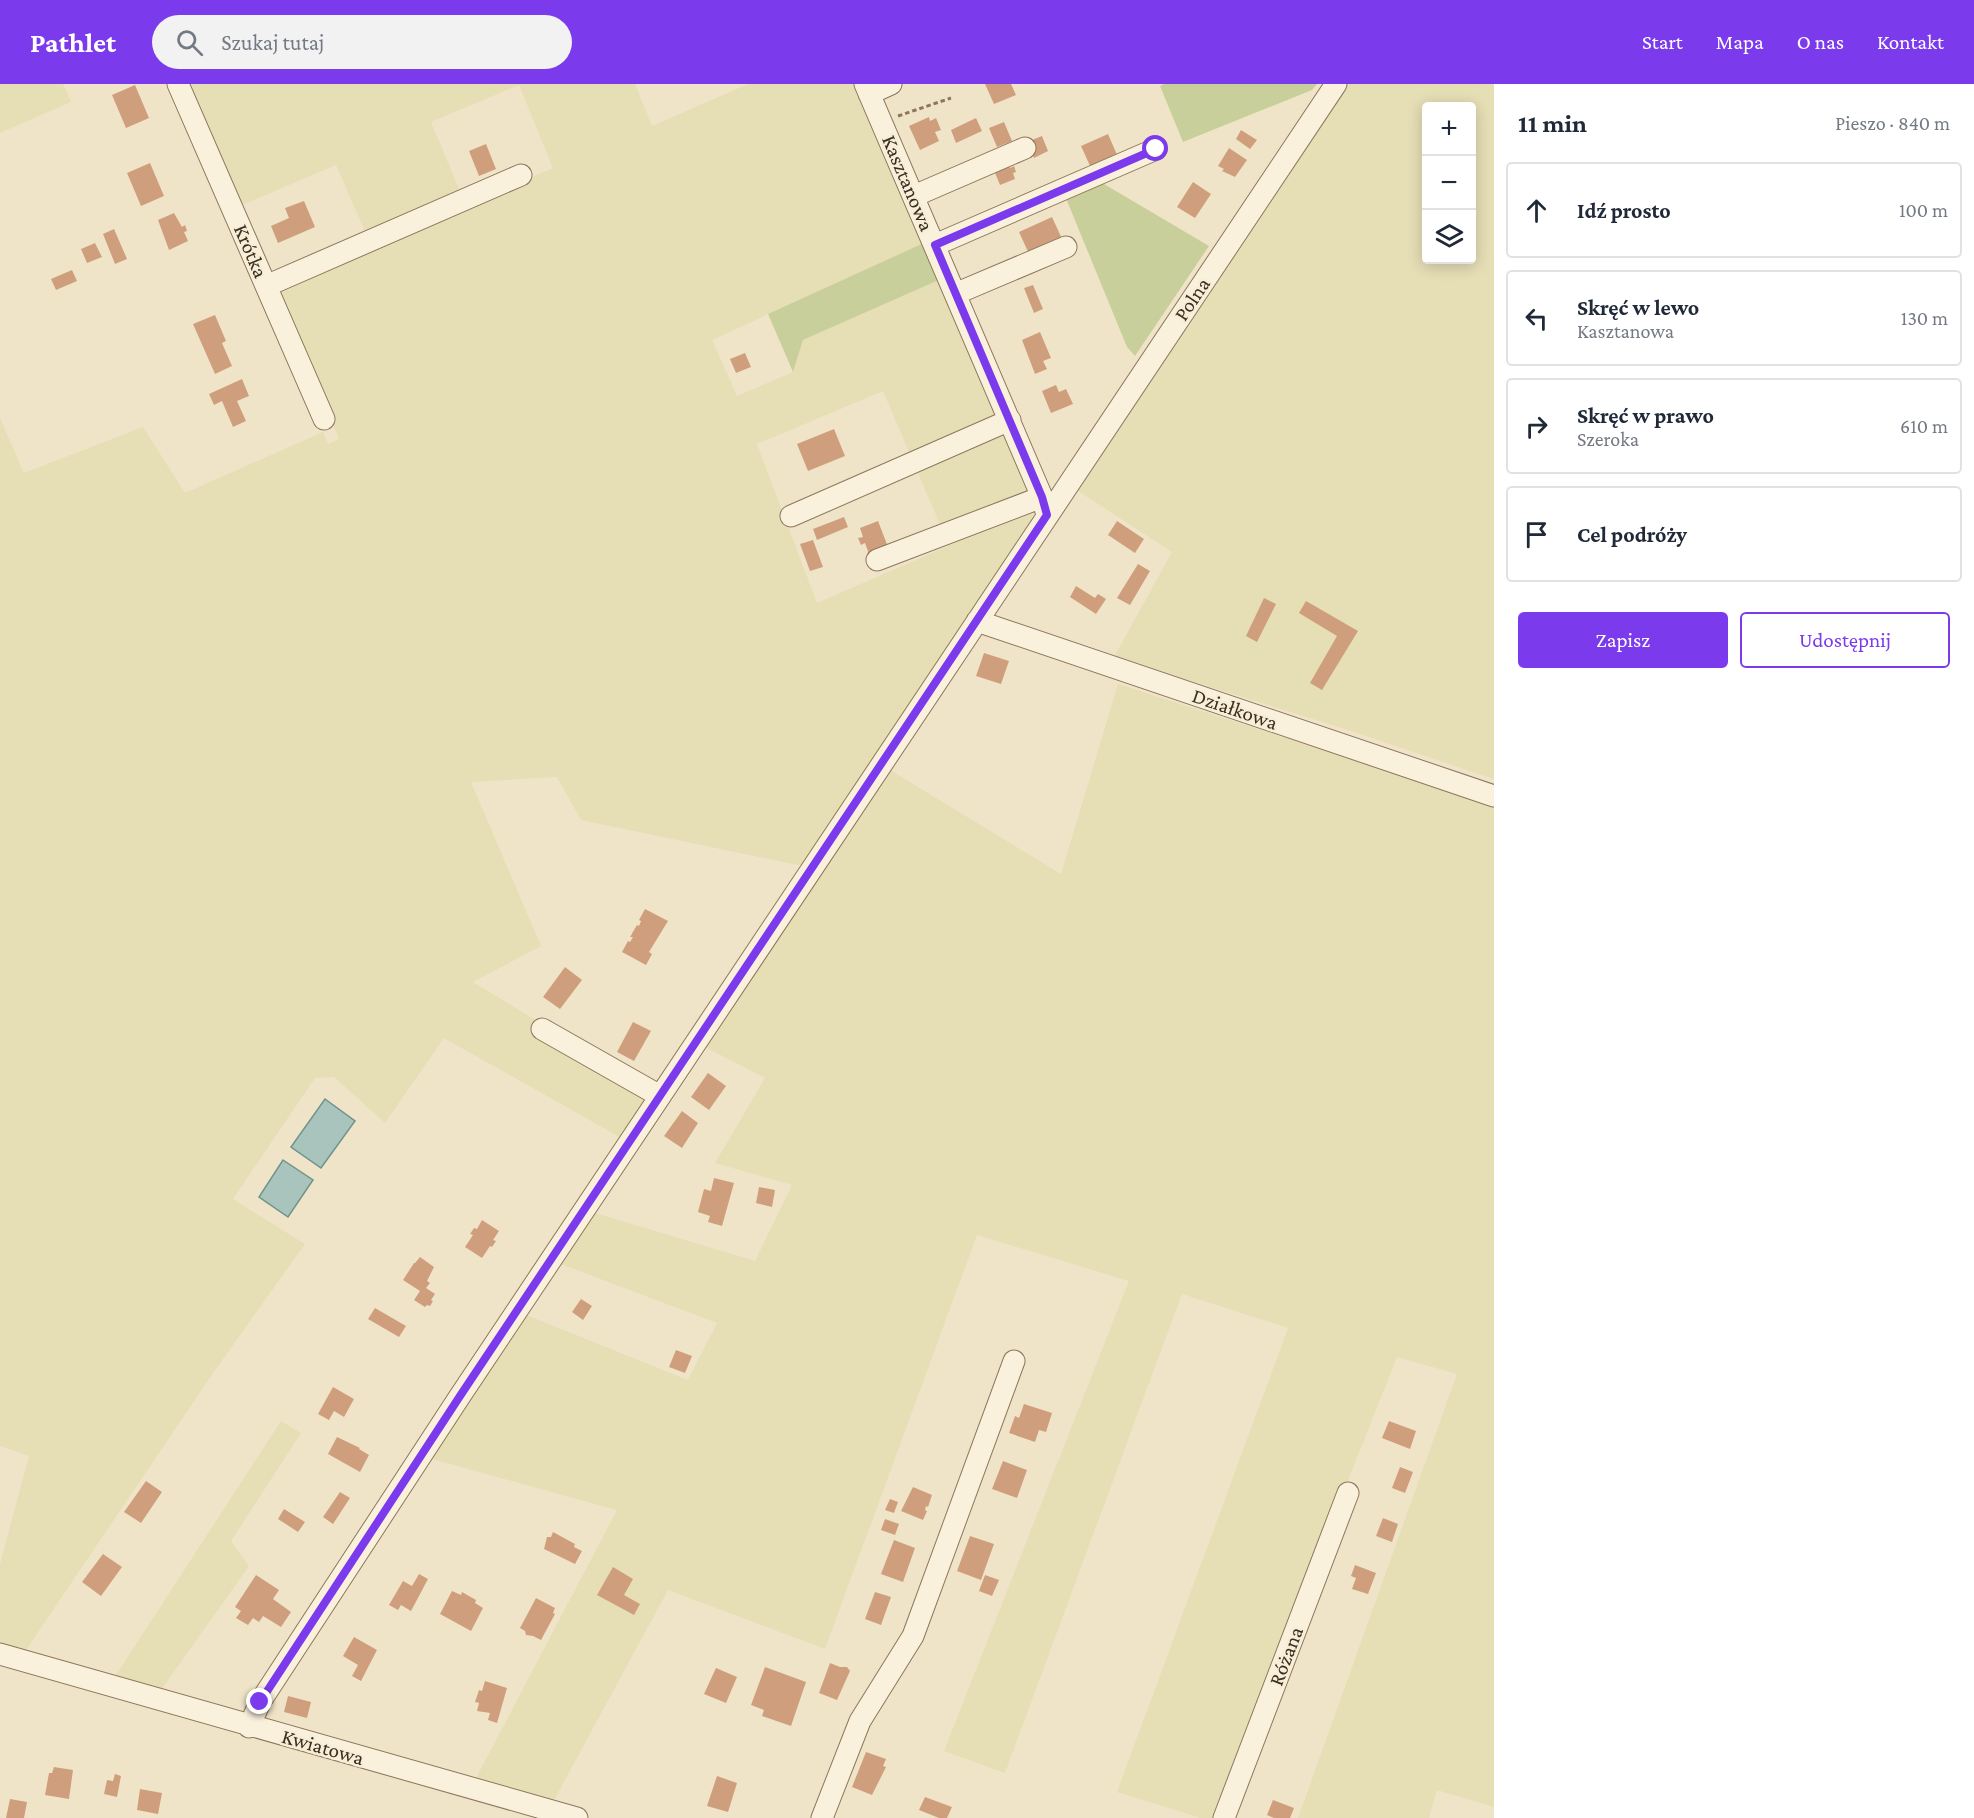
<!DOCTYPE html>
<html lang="pl">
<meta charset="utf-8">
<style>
:root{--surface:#fff;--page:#f2f2f3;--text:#1f2937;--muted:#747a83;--line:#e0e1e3;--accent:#7c3aed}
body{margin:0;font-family:"Crimson Pro",serif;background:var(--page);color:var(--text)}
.controls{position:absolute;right:18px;top:18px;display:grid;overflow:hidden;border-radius:6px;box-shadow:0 3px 15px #0003}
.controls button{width:54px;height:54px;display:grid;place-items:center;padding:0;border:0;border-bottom:2px solid var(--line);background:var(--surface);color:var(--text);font:30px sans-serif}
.stop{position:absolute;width:18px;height:18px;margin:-14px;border:4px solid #7c3aed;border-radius:50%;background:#fff}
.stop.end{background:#7c3aed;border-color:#fff;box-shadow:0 2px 6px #0008}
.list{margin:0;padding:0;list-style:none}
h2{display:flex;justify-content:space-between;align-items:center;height:78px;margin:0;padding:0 24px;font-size:26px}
h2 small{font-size:20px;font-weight:400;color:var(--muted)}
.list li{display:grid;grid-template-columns:39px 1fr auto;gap:18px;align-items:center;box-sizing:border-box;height:96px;margin:0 12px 12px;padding:0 12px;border:2px solid var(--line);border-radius:6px}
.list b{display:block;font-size:22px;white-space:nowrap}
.list p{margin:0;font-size:20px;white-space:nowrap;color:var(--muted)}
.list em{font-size:20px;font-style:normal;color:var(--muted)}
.actions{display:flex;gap:12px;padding:18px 24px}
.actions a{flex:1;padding:14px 0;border:2px solid var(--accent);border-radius:6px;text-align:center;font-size:21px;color:var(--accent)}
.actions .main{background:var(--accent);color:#fff}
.icon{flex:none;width:33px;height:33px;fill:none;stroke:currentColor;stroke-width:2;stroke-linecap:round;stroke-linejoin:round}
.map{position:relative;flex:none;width:1494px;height:1734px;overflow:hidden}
header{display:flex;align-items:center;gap:36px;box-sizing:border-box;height:84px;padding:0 30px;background:var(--accent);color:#fff}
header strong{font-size:28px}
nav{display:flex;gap:33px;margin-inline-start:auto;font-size:21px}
.search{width:420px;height:54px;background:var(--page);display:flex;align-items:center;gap:15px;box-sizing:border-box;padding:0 21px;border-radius:33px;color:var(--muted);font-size:22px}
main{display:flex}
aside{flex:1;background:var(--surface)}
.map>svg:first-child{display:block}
</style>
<header>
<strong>Pathlet</strong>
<div class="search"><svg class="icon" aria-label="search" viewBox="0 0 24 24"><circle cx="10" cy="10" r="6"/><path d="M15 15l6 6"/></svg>Szukaj tutaj</div>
<nav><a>Start</a><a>Mapa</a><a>O nas</a><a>Kontakt</a></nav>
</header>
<main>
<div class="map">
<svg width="1494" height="1734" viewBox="0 0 1494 1734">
<rect width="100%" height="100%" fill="#f0e4c8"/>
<!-- farmland -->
<path fill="#e6deb5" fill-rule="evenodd" d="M 0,0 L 63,0 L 71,18 L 0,49 Z
M 187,0 L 635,0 L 652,42 L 748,0 L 859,0 L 926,158 L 712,256 L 737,312 L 793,288 L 803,256 L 941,195 L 1032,410 L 942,445 L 883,307 L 757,360 L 817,519 L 1035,424 L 1030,443 L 808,783 L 581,736 L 557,693 L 471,698 L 541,862 L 473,898 L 657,1010 L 625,1056 L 444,954 L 385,1039 L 334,993 L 315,994 L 233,1115 L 305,1160 L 211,1292 L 26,1566 L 0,1559 L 0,1480 L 29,1372 L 0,1362 L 0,334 L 24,389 L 143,343 L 185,409 L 323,348 L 328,360 L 339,355 L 275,202 L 553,84 L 519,1 L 431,38 L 462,112 L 367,152 L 336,81 L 240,122 Z
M 1342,0 L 1494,0 L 1494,695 L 1348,646 L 1114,573 L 1172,468 L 1072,403 ZM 1426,22 L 1472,22 L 1472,176 L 1426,176 Z
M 1118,600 L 1494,721 L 1494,1723 L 1437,1706 L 1429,1734 L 1298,1734 L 1457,1290 L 1397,1273 L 1214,1734 L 1201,1734 L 1117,1708 L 1288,1244 L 1182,1210 L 1005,1689 L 944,1667 L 1129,1197 L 977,1151 L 825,1565 L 668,1506 L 553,1718 L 475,1696 L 617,1426 L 428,1374 L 524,1230 L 688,1296 L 717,1239 L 558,1179 L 592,1128 L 755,1177 L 792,1101 L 715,1079 L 765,994 L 703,962 L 890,686 L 1061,790 Z
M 281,1337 L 301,1349 L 231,1457 L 249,1482 L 161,1606 L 116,1591 Z"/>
<!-- green -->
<path fill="#c9cf9b" d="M 1164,0 L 1317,0 L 1312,6 L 1183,58 L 1160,2 Z
M 1099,97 L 1209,162 L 1135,272 L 1127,263 L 1065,112 Z
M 926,158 L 941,195 L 803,256 L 793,288 L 768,230 Z"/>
<!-- water -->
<path fill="#a9c4bc" stroke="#6f938a" stroke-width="1.5" d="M 325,1015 L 355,1037 L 321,1084 L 291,1063 Z
M 283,1076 L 313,1096 L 288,1133 L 259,1113 Z"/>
<!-- building -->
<path fill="#cf9f7d" d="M 985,0 L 1011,0 L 1016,11 L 994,20 Z
M 135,1 L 149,34 L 126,44 L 112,11 Z
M 929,33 L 930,37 L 936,34 L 941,46 L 935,48 L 939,57 L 920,66 L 909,42 Z
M 976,34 L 982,47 L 956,59 L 951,46 Z
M 1004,38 L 1012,57 L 997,63 L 989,44 Z
M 1241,46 L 1257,56 L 1250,65 L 1236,55 Z
M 1108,50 L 1118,73 L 1091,84 L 1081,62 Z
M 1042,52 L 1048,67 L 1034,74 L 1027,58 Z
M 486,60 L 496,85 L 479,92 L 469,67 Z
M 1229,64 L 1247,76 L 1235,93 L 1222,87 L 1224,85 L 1218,82 Z
M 1008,78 L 1010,84 L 1014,82 L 1016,88 L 1013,89 L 1015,95 L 1000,101 L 993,84 Z
M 150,79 L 164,112 L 141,122 L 127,89 Z
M 1193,98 L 1211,110 L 1195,134 L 1177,123 Z
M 304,117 L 315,143 L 278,159 L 271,142 L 289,134 L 285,124 Z
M 174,129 L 182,143 L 185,141 L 187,147 L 184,148 L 188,157 L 169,166 L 158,136 Z
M 1052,133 L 1063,157 L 1030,172 L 1019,148 Z
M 114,145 L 127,175 L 115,180 L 103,150 Z
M 95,159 L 102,173 L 87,179 L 81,165 Z
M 72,186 L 77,197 L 56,206 L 51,195 Z
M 1033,201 L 1043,225 L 1034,229 L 1024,204 Z
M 215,231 L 226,257 L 222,259 L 232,282 L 215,290 L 193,240 Z
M 1040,248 L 1051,274 L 1043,277 L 1047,285 L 1035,290 L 1022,256 Z
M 745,269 L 751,283 L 736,289 L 730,275 Z
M 242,295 L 249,312 L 237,317 L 246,337 L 233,343 L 222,317 L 214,321 L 209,310 Z
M 1056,301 L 1059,308 L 1066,305 L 1073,320 L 1051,329 L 1042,307 Z
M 834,345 L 845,372 L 808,387 L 797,360 Z
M 844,433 L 848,443 L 817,456 L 813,445 Z
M 878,437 L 888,463 L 869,470 L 865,459 L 861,461 L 858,454 L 863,453 L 860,444 Z
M 1117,437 L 1144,455 L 1135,469 L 1108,451 Z
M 813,456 L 823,483 L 810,487 L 800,460 Z
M 1138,480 L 1150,487 L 1130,521 L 1117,514 Z
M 1076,502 L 1095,514 L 1098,510 L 1106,515 L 1096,530 L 1070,513 Z
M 1264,514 L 1276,520 L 1257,558 L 1246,552 Z
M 1306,517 L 1358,547 L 1322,606 L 1310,599 L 1337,552 L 1299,529 Z
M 984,569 L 1009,577 L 1001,600 L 976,592 Z
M 645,825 L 668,837 L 649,868 L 652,870 L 646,881 L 622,868 L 628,857 L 630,858 L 633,853 L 630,853 L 637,841 L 639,842 L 641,837 L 639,836 Z
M 565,883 L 582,896 L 560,925 L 543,913 Z
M 633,938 L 651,947 L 634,977 L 617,968 Z
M 708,989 L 726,1002 L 709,1026 L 691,1013 Z
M 682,1027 L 698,1039 L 682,1064 L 664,1052 Z
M 714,1094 L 734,1099 L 722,1142 L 708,1138 L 710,1132 L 698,1128 L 704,1105 L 711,1107 Z
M 759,1103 L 775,1106 L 772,1123 L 756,1119 Z
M 482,1136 L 499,1147 L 493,1156 L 496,1157 L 492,1163 L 490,1162 L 482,1174 L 465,1163 L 473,1151 L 470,1150 L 474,1144 L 477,1145 Z
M 420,1173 L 434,1183 L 427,1197 L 430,1199 L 426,1204 L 435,1210 L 431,1216 L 433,1217 L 430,1222 L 427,1221 L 425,1223 L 414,1216 L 420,1207 L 403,1196 L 414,1179 L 415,1179 Z
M 581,1215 L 592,1222 L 583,1236 L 572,1228 Z
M 375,1224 L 406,1242 L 399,1253 L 368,1235 Z
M 676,1266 L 692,1272 L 685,1289 L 669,1283 Z
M 333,1303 L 354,1315 L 344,1333 L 334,1327 L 329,1336 L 318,1330 Z
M 1024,1320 L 1052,1329 L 1046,1348 L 1039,1346 L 1035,1358 L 1009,1349 L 1015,1332 L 1019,1334 Z
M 1389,1337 L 1416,1347 L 1410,1365 L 1382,1354 Z
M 337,1353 L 360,1364 L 359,1365 L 369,1371 L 360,1388 L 328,1370 Z
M 1003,1377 L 1027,1386 L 1017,1414 L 992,1405 Z
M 1400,1383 L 1413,1388 L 1405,1409 L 1392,1404 Z
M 146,1397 L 162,1408 L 141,1439 L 124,1428 Z
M 913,1403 L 932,1411 L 928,1423 L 926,1422 L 925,1426 L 927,1427 L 923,1436 L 901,1427 Z
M 340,1408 L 350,1414 L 333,1440 L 323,1433 Z
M 890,1415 L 898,1418 L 894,1429 L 885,1426 Z
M 284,1425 L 305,1438 L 298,1448 L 278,1435 Z
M 1383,1434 L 1398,1440 L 1392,1458 L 1376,1452 Z
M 885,1435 L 899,1440 L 895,1451 L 881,1446 Z
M 553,1448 L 575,1460 L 574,1463 L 582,1467 L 575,1480 L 544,1465 L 547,1453 L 551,1453 Z
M 970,1452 L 994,1460 L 981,1496 L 957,1487 Z
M 894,1456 L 915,1464 L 903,1498 L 881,1490 Z
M 103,1470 L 122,1483 L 101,1512 L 82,1498 Z
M 1355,1481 L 1376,1489 L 1368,1510 L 1352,1505 L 1356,1494 L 1351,1492 Z
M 613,1483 L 633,1495 L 624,1511 L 640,1520 L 634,1531 L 597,1511 Z
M 419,1490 L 428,1495 L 411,1527 L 401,1521 L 398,1526 L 389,1521 L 403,1497 L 412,1502 Z
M 256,1491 L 279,1506 L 273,1515 L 291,1528 L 281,1543 L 263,1532 L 259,1538 L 253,1534 L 248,1541 L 236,1534 L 241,1527 L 235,1523 Z
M 985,1491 L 999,1496 L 992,1512 L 979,1507 Z
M 452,1507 L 461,1511 L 462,1508 L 476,1516 L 475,1519 L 483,1524 L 471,1547 L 440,1530 Z
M 875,1508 L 891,1513 L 881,1541 L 865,1535 Z
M 536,1514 L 555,1524 L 553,1529 L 555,1530 L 541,1556 L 533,1552 L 526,1551 L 525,1547 L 520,1544 Z
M 354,1553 L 377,1566 L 361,1597 L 352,1592 L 358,1581 L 343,1572 Z
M 830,1579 L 840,1583 L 847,1583 L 850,1587 L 837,1616 L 819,1609 Z
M 765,1583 L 806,1598 L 791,1642 L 762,1632 L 764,1626 L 751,1621 Z
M 716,1584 L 737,1593 L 726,1619 L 704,1610 Z
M 485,1597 L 507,1604 L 497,1639 L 488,1636 L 490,1629 L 477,1627 L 479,1619 L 475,1618 L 479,1606 L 482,1607 Z
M 288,1612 L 311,1618 L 307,1634 L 284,1628 Z
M 866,1668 L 886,1675 L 883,1682 L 886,1683 L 872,1711 L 852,1703 Z
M 54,1683 L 73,1686 L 69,1715 L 45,1711 L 49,1689 L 52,1689 Z
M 115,1690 L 121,1692 L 117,1713 L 104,1710 L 107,1696 L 113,1697 Z
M 717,1692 L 737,1699 L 728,1728 L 707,1722 Z
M 140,1705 L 162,1709 L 158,1730 L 137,1726 Z
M 925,1713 L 952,1723 L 947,1734 L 939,1734 L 919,1726 Z
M 10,1715 L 27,1718 L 24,1734 L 6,1734 Z
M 1273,1716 L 1294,1724 L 1290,1734 L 1274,1734 L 1267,1731 Z"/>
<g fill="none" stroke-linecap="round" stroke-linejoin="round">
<defs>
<path id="minor" d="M 178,0 L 324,335
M 865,0 L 1042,413 L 1047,431
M 869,10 L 891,0
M 914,112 L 1025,64
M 935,161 L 1156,65
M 266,202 L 521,91
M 955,210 L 1066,163
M 791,432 L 1010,336
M 877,476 L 1042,413
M 977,537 L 1494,712
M 542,945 L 660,1012
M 0,1570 L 577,1734
M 249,1643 L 260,1618 L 460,1312 L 1336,0
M 822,1734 L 860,1637 L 913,1552 L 1014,1277
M 1224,1734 L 1348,1409"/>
</defs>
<!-- minor casing -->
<use href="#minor" stroke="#8d765c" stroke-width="23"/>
<!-- path -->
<path stroke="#8d765c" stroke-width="3" stroke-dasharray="4.5 3" stroke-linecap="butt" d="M 898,32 L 951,14"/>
<!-- minor -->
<use href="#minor" stroke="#faf1dc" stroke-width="21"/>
</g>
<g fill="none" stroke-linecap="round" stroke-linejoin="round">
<!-- route -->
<path stroke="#7c3aed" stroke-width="8" d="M 260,1618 L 460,1312 L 1047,431 L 1042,413 L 935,161 L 1156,65"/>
</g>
<g text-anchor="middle" stroke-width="5" stroke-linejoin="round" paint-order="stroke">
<!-- street labels -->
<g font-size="21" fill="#3d2e20" stroke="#f7eed8">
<text transform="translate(908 99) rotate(67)" y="7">Kasztanowa</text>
<text transform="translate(251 167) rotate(67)" y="7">Krótka</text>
<text transform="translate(1192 215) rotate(-56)" y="7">Polna</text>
<text transform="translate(1235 625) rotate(19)" y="7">Działkowa</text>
<text transform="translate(1286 1572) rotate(-69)" y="7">Różana</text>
<text transform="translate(323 1663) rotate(16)" y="7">Kwiatowa</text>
</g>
</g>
</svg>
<div class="controls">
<button>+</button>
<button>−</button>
<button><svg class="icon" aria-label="layers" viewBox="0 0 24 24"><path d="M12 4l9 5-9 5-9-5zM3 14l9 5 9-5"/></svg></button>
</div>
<div class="stop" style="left:1156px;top:65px"></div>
<div class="stop end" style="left:260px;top:1618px"></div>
</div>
<aside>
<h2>11 min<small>Pieszo · 840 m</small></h2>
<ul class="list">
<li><svg class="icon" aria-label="ahead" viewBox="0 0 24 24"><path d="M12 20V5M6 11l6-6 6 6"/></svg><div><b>Idź prosto</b></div><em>100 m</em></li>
<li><svg class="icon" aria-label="left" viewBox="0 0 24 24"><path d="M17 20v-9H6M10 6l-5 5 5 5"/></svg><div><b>Skręć w lewo</b><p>Kasztanowa</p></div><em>130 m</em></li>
<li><svg class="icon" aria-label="right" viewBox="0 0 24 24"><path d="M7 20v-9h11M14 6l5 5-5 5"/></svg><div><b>Skręć w prawo</b><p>Szeroka</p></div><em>610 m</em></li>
<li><svg class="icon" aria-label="arrive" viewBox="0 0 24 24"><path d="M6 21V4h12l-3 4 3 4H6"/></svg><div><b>Cel podróży</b></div></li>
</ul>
<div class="actions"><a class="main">Zapisz</a><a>Udostępnij</a></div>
</aside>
</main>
